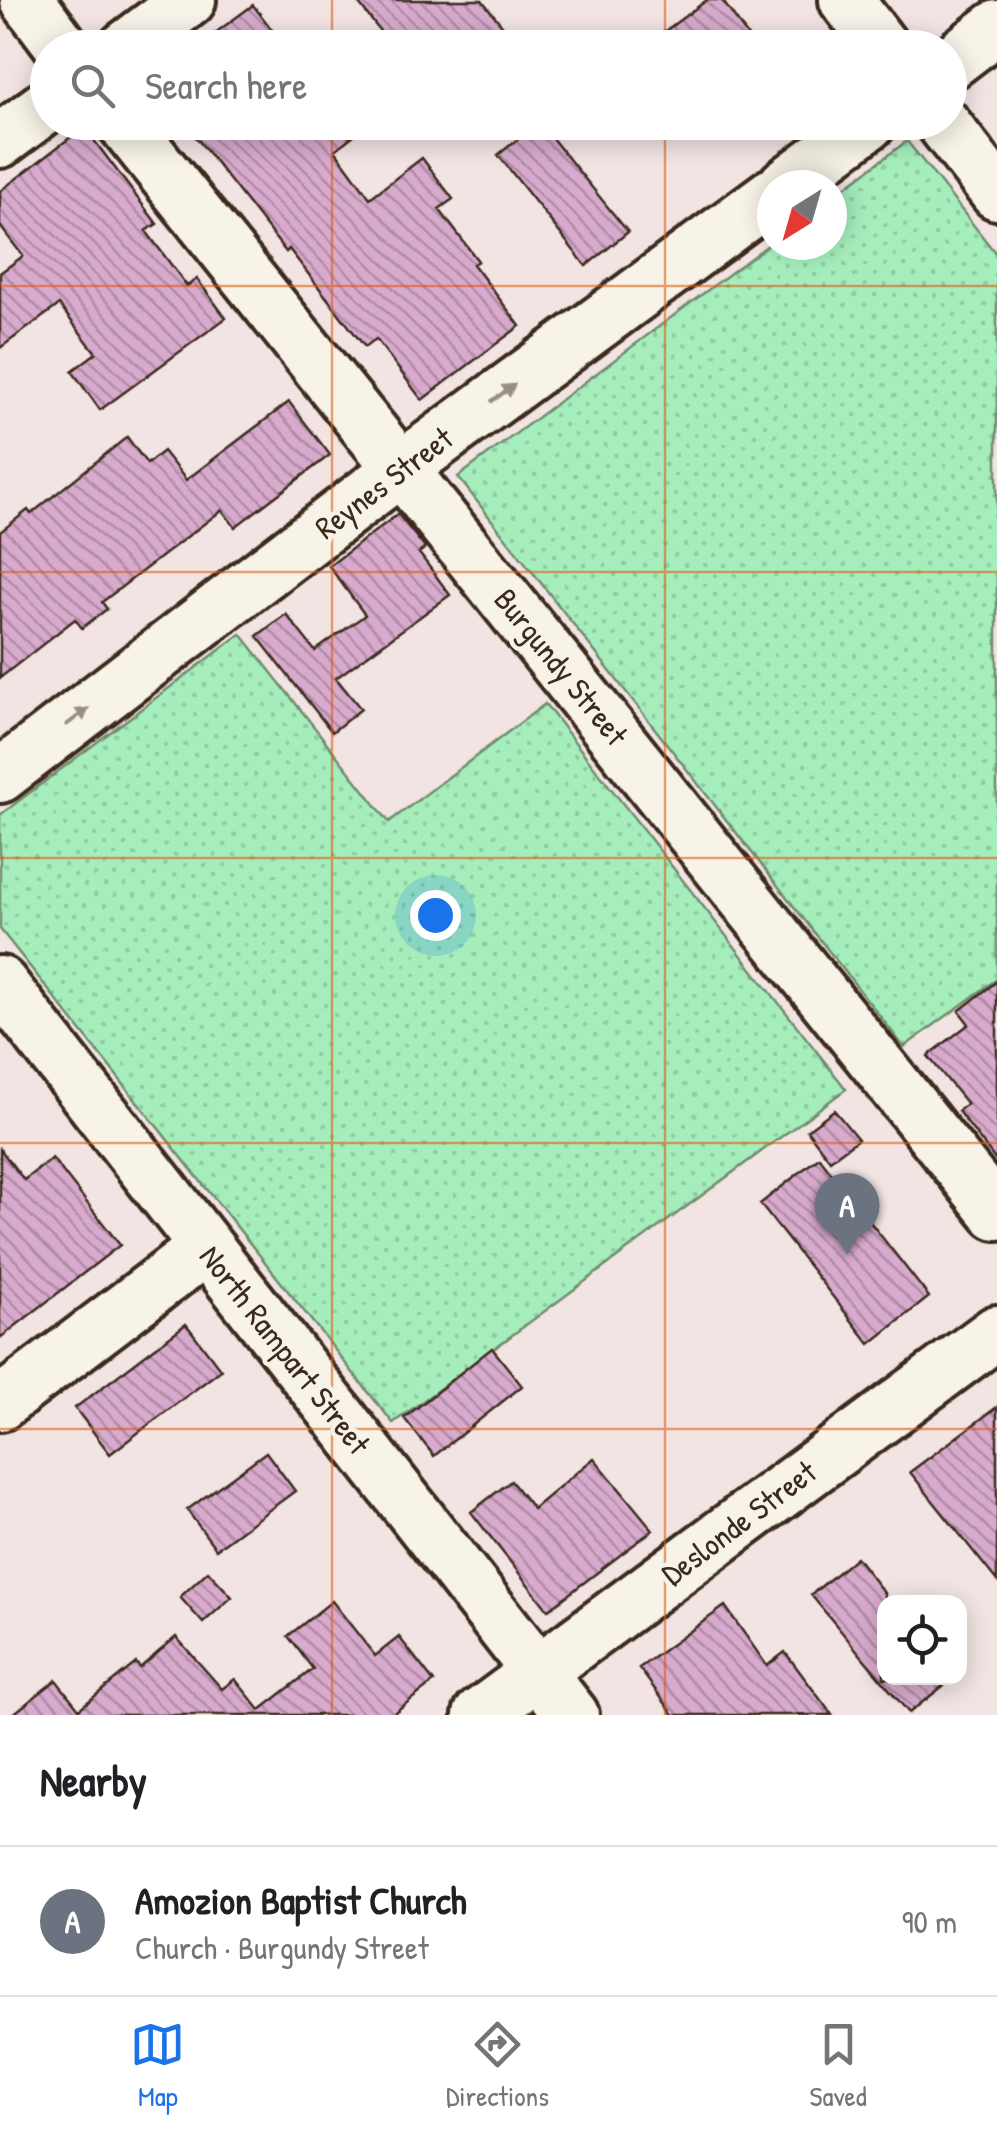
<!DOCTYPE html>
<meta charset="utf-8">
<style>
:root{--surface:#fff;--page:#f6f6f6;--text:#202124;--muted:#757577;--line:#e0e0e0;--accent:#1a73e8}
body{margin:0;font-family:"Patrick Hand",sans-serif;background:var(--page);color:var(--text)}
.controls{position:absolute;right:30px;bottom:30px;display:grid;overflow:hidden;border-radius:20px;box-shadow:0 5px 25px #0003}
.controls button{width:90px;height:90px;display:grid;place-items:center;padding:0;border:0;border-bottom:2px solid var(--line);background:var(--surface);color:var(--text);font:50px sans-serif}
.compass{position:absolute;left:757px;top:170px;width:90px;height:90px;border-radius:50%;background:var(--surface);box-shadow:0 5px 25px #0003;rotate:217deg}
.you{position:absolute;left:435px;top:915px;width:35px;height:35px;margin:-25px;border:8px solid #fff;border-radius:50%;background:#1a73e8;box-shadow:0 0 0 15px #1a73e833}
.badge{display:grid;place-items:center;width:65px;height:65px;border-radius:50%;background:var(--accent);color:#fff;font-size:32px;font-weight:700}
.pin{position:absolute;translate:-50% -82px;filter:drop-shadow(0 2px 5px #0008)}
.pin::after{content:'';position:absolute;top:52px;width:35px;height:30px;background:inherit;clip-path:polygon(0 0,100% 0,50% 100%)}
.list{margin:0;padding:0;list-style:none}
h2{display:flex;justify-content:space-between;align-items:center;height:130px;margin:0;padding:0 40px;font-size:42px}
h2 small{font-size:32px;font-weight:400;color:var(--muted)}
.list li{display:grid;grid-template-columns:65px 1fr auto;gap:30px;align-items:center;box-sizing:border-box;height:150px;padding:0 40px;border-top:2px solid var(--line)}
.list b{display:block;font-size:38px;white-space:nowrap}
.list p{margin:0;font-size:32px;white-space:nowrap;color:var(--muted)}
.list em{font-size:32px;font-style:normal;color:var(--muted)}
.icon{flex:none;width:55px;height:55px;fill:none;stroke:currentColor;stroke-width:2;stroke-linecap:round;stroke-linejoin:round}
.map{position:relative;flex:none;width:997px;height:1715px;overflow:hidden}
.search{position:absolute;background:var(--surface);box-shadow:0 5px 25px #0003;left:30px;right:30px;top:30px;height:110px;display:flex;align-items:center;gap:25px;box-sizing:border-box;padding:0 35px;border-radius:55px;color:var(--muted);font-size:38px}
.sheet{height:280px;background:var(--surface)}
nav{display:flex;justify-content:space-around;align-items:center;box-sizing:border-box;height:140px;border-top:2px solid var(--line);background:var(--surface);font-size:28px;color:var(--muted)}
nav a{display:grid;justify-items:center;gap:5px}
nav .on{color:var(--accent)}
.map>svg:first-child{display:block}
</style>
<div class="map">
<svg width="997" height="1715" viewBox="0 0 997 1715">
<defs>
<pattern id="grass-dots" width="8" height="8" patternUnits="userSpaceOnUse" patternTransform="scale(2.5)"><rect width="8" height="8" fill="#a5eebc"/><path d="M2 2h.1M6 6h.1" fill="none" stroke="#8fcca1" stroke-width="1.8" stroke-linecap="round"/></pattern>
<pattern id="building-back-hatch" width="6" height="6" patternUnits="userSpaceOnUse" patternTransform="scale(2.5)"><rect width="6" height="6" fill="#d8aacd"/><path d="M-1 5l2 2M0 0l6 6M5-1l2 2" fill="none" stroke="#b08ba6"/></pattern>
</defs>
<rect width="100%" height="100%" fill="#f1e4e3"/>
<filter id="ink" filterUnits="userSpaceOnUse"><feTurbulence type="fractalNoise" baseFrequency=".01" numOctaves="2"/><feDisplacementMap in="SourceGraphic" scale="20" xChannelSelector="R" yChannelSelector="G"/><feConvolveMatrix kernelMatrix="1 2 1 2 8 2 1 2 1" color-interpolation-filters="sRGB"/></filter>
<g filter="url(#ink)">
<!-- grass -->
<path fill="url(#grass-dots)" stroke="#708c6d" stroke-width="2.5" d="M 907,141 L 997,255 L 997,979 L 904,1047 L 458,477 L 772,242 L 772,245 L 832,245 L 832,197 Z
M 241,634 L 389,822 L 545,704 L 846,1089 L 393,1423 L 0,929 L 0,815 Z"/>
<!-- building -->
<path fill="url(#building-back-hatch)" stroke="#3b2a1e" stroke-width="2.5" d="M 356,0 L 482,0 L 520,48 L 393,48 Z
M 707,0 L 722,0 L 756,48 L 642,48 Z
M 253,5 L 286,48 L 195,48 Z
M 184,122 L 370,122 L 335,150 L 370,198 L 422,158 L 453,199 L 439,209 L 478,261 L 473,264 L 520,326 L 422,400 L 376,339 L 365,347 L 289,249 L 286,252 Z
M 539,122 L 628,232 L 586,266 L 498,155 Z
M 84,127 L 157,224 L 146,231 L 187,286 L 197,279 L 226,318 L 100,410 L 72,371 L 96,353 L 59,305 L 0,348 L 0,273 L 23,256 L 0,226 L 0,191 Z
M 289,402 L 330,455 L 235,527 L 222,510 L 102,602 L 107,609 L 82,628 L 75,619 L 0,678 L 0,532 L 28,510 L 31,514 L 127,437 L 147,464 L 163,451 L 186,480 Z
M 398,514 L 425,548 L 419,553 L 450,595 L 336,678 L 361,709 L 332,732 L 257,636 L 286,614 L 315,651 L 365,615 L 329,566 Z
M 997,981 L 997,1162 L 958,1111 L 967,1104 L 928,1056 L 969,1024 L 959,1011 Z
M 834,1110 L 858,1139 L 830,1160 L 807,1130 Z
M 0,1149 L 24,1180 L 52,1158 L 120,1245 L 0,1338 Z
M 819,1157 L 929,1297 L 870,1344 L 760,1204 Z
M 186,1324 L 221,1370 L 110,1454 L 75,1408 Z
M 492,1348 L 522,1386 L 434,1456 L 404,1418 Z
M 997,1407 L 997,1581 L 910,1472 Z
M 266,1452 L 295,1491 L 216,1549 L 187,1510 Z
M 594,1458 L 653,1530 L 548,1610 L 471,1512 L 511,1481 L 533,1509 Z
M 856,1557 L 884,1593 L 884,1678 L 953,1678 L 909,1713 L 811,1595 Z
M 208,1571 L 232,1597 L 203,1623 L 180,1597 Z
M 332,1601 L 375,1656 L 399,1637 L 434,1682 L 391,1715 L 12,1715 L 56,1680 L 79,1709 L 136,1663 L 140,1668 L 176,1637 L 222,1689 L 235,1679 L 260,1710 L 313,1669 L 288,1636 Z
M 725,1606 L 767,1666 L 785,1652 L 832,1715 L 674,1715 L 639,1668 Z"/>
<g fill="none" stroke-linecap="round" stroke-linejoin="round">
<defs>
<path id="minor" d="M 27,0 L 63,48
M 846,0 L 883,48
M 125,48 L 189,0
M 950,63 L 997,27
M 123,122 L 997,1213
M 942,122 L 997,193
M 0,141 L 48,105
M 785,185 L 870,122
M 0,776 L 403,467 L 772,195
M 0,983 L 572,1715
M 0,1404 L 204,1249
M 480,1715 L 997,1332"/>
</defs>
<!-- minor casing -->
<use href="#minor" stroke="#3b2a1e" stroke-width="60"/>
<!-- minor -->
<use href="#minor" stroke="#f7f3e8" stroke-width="52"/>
</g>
<!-- one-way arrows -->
<defs><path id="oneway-solid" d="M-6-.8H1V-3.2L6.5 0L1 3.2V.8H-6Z" transform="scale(2.5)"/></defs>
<g fill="#998e83">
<use href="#oneway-solid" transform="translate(503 393) rotate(-36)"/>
<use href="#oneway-solid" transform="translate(77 717) rotate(-37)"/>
</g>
</g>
<!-- grid -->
<path fill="none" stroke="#df570d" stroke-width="2.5" stroke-opacity="0.55" d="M 332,0 L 332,48M 665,0 L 665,48M 332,122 L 332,1715M 665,122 L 665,1715M 0,286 L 997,286M 0,572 L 997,572M 0,858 L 997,858M 0,1143 L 997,1143M 0,1429 L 997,1429"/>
<g text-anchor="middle" stroke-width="9" stroke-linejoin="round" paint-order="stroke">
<!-- street labels -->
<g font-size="32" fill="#3b2a1e" stroke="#f7f3e8">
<text transform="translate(384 483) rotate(-37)" y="11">Reynes Street</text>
<text transform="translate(561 667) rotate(51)" y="11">Burgundy Street</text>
<text transform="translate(285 1350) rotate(52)" y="11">North Rampart Street</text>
<text transform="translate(739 1523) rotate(-37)" y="11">Deslonde Street</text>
</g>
</g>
</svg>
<div class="controls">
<button><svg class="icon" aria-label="locate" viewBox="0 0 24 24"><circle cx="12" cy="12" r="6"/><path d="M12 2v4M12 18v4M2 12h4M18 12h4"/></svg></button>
</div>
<svg class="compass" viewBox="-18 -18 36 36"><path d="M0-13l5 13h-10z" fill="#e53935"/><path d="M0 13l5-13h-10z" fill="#757577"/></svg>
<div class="you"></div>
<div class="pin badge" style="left:847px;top:1255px;background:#6b7280">A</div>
<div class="search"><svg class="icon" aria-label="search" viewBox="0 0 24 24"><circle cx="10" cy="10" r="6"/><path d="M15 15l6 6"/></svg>Search here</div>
</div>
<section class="sheet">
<h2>Nearby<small></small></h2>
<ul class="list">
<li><span class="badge" style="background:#6b7280">A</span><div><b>Amozion Baptist Church</b><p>Church · Burgundy Street</p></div><em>90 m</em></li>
</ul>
</section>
<nav>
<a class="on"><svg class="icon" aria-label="map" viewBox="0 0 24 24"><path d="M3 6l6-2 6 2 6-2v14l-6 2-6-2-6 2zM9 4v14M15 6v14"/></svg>Map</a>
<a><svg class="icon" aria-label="directions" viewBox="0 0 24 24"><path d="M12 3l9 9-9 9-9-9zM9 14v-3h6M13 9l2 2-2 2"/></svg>Directions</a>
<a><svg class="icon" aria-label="saved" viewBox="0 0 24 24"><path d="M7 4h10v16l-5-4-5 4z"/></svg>Saved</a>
</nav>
